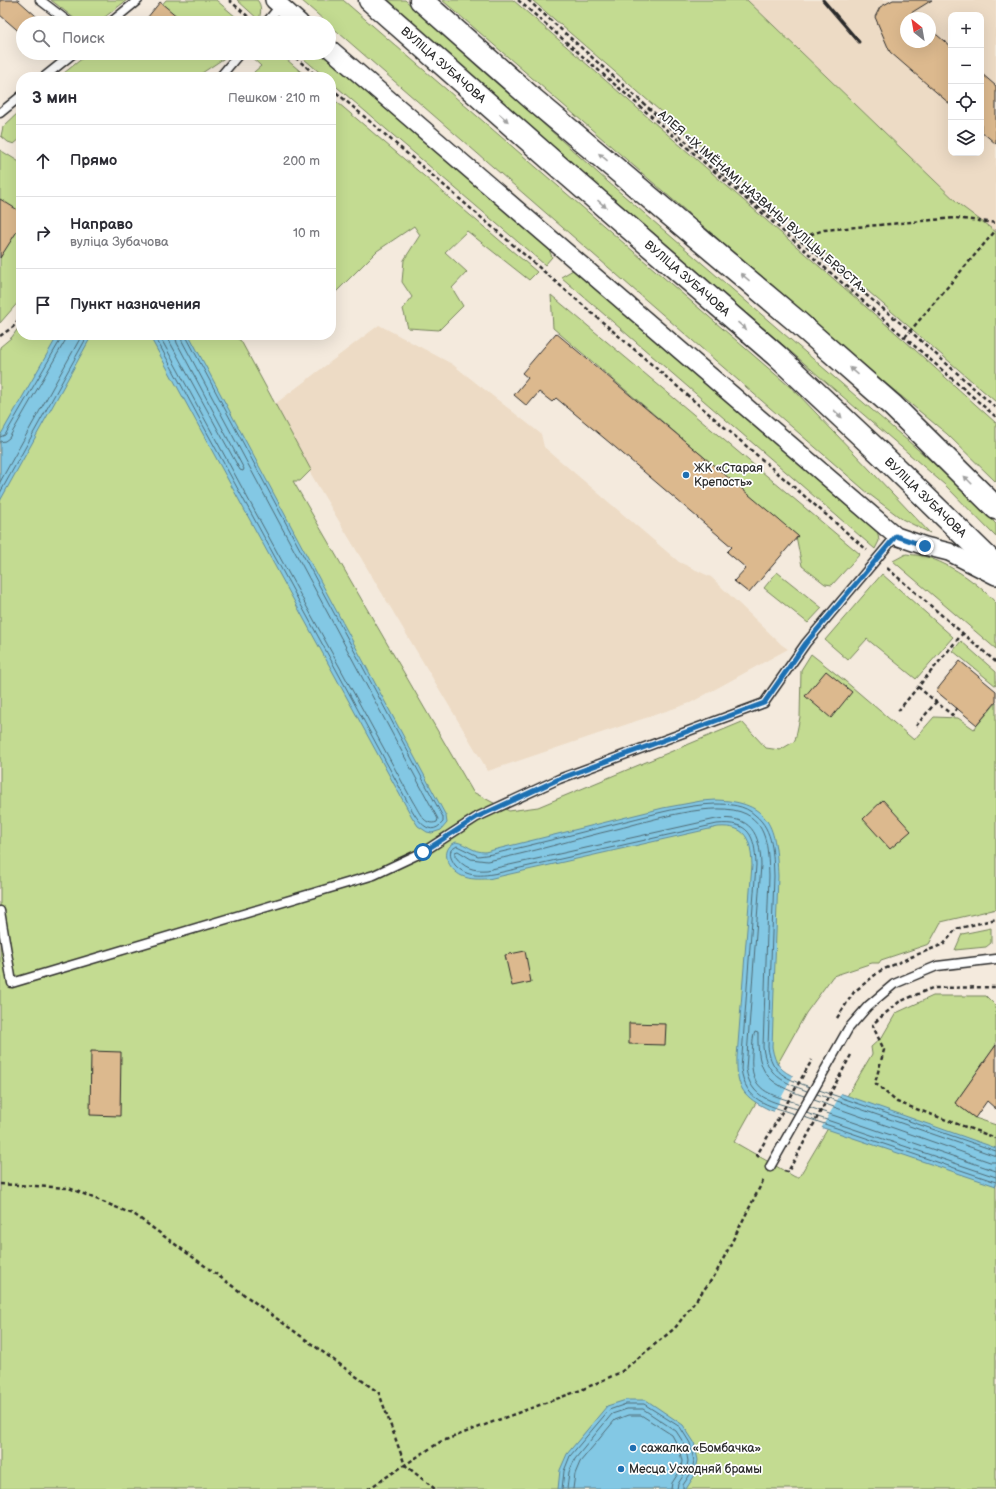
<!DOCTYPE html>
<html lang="ru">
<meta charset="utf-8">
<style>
:root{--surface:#fff;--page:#f2f2f3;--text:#2b2b33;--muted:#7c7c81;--line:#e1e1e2}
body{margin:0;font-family:"Balsamiq Sans",sans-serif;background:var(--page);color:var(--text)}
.controls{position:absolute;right:12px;top:12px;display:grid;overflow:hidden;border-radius:8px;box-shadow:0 4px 16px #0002}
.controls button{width:36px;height:36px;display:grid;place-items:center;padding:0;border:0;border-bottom:1px solid var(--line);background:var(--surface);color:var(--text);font:20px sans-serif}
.compass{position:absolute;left:900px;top:12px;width:36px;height:36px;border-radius:50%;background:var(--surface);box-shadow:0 4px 16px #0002;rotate:329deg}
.stop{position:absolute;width:12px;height:12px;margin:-9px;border:3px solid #1f6fb2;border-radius:50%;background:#fff}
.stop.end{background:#1f6fb2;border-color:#fff;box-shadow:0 1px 4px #0008}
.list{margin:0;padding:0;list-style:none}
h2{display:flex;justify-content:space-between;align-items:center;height:52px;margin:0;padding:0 16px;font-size:17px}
h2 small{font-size:13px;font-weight:400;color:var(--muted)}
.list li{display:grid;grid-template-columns:26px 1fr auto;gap:12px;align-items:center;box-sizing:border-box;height:72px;padding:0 16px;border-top:1px solid var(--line)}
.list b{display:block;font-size:15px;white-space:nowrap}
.list p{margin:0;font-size:13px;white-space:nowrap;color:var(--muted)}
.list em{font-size:13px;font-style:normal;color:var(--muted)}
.icon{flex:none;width:22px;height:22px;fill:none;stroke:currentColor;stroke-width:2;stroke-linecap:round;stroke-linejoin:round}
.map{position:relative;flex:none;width:996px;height:1489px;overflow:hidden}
.search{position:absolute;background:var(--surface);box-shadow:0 4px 16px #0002;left:16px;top:16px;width:320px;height:44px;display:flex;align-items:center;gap:10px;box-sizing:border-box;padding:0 14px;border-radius:22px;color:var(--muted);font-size:15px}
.panel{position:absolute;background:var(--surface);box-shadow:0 4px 16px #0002;left:16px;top:72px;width:320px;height:268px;border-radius:16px}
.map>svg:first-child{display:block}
</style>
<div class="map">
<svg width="996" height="1489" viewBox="0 0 996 1489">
<rect width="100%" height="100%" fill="#f4eadd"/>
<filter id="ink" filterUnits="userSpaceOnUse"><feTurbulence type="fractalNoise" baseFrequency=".025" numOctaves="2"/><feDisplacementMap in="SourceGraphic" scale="8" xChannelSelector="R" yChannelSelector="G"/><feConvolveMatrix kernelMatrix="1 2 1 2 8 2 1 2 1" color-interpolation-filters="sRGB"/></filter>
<g filter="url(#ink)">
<!-- built -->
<path fill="#eddbc5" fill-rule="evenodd" d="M 747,0 L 996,0 L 996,232 L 960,205 ZM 951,15 L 981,15 L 981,153 L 951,153 ZM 906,18 L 930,18 L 930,42 L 906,42 Z
M 379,325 L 452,364 L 541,434 L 544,447 L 679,562 L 711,577 L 782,645 L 788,649 L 690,703 L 488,771 L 271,407 Z"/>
<!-- green -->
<path fill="#c3db91" stroke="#77835e" d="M 51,0 L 127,0 L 97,23 L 80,23 Z
M 166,0 L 216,0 L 243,23 L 146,23 Z
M 237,0 L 257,0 C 262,5 261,13 259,20 Z
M 301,0 L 343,0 L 797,393 L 930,533 L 902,519 L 869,494 Z
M 385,0 L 405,0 L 608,182 L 952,479 L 996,524 L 996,537 L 945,485 L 488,90 Z
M 442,0 L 513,0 L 904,340 L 996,423 L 996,482 L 947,434 L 872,372 Z
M 532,0 L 747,0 L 960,205 L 996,232 L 996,402 Z
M 89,53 L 232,53 L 196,77 L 59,77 Z
M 247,53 L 279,53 L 307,77 L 255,77 L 254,72 L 261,66 Z
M 297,53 L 320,53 L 548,247 L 552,257 L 545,265 L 331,82 L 331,77 L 325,77 Z
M 331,97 L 537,272 L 529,280 L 467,231 L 445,252 L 467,272 L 452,288 L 463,306 L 439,330 L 408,328 L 403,309 L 412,297 L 402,282 L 404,260 L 420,235 L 414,226 L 377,251 L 331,297 Z
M 21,110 L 21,138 L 14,144 L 8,142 L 1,136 L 3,127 Z
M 0,150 L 21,163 L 21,281 L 19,284 L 21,286 L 21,299 L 0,323 Z
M 573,270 L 877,528 L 879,541 L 875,549 L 561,277 Z
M 551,295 L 860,554 L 832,585 L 825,584 L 802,566 L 796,536 L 553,328 Z
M 21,324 L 21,335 L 232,335 L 241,341 L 311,470 L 300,481 L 293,481 L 473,792 L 509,811 L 538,807 L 742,722 L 766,748 L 780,750 L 795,741 L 800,717 L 801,670 L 811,654 L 845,681 L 914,740 L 934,717 L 958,718 L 974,729 L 996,703 L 996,909 L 941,922 L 929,944 L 881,960 L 879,963 L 872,963 L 833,976 L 806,1013 L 734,1142 L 795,1177 L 799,1177 L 872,1054 L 871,1047 L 882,1037 L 896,1013 L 933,996 L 986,996 L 996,1006 L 996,1045 L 955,1103 L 975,1118 L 996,1125 L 996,1489 L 0,1489 L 0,347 L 12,337 Z
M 906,554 C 914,555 923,555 930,558 C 955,567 979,584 996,603 L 996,649 L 893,561 Z
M 777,572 L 822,608 L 808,623 L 764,588 Z
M 882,574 L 953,637 L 916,679 L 867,639 L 848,660 L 825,640 Z
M 961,641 L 996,672 L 996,686 L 953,651 Z
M 991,928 L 991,943 L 986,947 L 955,950 L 962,934 Z"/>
<!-- water -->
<path fill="#83c8e4" stroke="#60899a" d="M 58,335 L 92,335 L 0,501 L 0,436 Z
M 149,335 L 189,335 L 446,816 L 447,823 L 441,830 L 432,833 L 427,832 L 418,826 L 412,817 Z
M 716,800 C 771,802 776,828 778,876 L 772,1047 C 775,1065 781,1071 797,1078 L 996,1148 L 996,1186 L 770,1110 C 743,1097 736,1088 737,1057 L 752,865 C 751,839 746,825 718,827 L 488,879 C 479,879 471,880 462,876 C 449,870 438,850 456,842 C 467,844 472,852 485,852 L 663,808 L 701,801 Z
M 626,1400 L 646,1400 L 683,1425 L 694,1442 L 698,1460 L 695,1475 L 686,1489 L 558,1489 L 560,1470 L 567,1454 L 607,1406 Z"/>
<!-- pier -->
<path fill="#f4eadd" d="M 794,1074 L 842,1092 L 821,1129 L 773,1113 Z"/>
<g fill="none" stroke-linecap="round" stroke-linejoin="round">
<!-- shore -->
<path stroke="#4e6a75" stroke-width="1" d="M 154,335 C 238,490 323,644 406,799 C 413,812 427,842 443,822 L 443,817 L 187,338 L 186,335
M 159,335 L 413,802 C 419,811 424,827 437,822 L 438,819 L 182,341 L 181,335
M 166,335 L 240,470 L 243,471 L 244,469 L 177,343 L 175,335
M 0,437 L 5,435 L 61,339 L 61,335
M 0,442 L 5,441 L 9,438 L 65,341 L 66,335
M 0,482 L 82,335
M 0,493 L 88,335
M 819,1090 L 996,1151
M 817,1094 L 996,1156
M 814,1100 L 990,1162 L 996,1162
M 800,1104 C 769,1094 749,1092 752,1054 C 753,1047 752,1038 755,1032 L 758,1033 C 757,1073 767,1083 804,1096
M 809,1107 L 996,1171
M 797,1109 C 771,1101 751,1099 746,1069 L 761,865 C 760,833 751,815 716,819 L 487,870 C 473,871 464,868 455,856 L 455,852 L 458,851 L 471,859 L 487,861 C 531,853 574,839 617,829 C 649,821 716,799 746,814 C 769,826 768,854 769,876 L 763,1047 C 766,1075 783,1082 807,1091
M 806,1113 L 996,1177
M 794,1114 C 766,1104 746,1102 741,1069 L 756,865 C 755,835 749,821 717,824 L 498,873 C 482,876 467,878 455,865 C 452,860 449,856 451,850 L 457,846 L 478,856 L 493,854 C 537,844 582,832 626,821 C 655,814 685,805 715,804 C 729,804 745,805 755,815 C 774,830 773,855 774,876 L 768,1047 C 771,1073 787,1079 810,1087
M 804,1117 L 996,1182
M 562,1489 L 564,1471 L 570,1456 L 609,1410 L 626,1404 L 644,1404 L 680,1427 L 690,1443 L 694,1461 L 691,1473 L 683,1485 L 683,1489
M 567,1489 L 569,1472 L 575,1459 L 612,1414 L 627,1409 L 643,1409 L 676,1431 L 685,1445 L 688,1461 L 686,1471 L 678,1484 L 677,1489
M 573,1489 L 575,1474 L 580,1462 L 615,1420 L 628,1415 L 641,1415 L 672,1435 L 679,1448 L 682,1461 L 681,1469 L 672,1483 L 671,1489"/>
</g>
<!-- building -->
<path fill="#dcb98e" stroke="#2b2b2b" d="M 0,0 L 18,0 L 44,23 L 23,23 L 23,35 L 0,15 Z
M 893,0 L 932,0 L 911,13 L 917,18 L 906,18 L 906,42 L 930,42 L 930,29 L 951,47 L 951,105 L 890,52 L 875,17 L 880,7 Z
M 160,2 L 185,23 L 143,23 Z
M 981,73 L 996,86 L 996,144 L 981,131 Z
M 0,199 L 21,212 L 21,225 L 0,258 Z
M 556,333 L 798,536 L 749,593 L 734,581 L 746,568 L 727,552 L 732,547 L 616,448 L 556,398 L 552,402 L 539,392 L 527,406 L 514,395 L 528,378 L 522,373 Z
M 960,661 L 996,691 L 996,702 L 977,725 L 936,691 Z
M 826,671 L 852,692 L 831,718 L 805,696 Z
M 883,800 L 911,831 L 890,849 L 863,819 Z
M 525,951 L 531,982 L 512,986 L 505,955 Z
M 629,1023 L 666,1024 L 665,1045 L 629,1044 Z
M 996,1045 L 996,1109 L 987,1101 L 975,1118 L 955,1103 Z
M 91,1051 L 121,1052 L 120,1116 L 90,1115 Z"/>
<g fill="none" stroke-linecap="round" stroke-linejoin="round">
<defs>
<path id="service" d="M 40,0 L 70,23
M 110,23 L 138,0
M 266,23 L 280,6
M 44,77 L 74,53
M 220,77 L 240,53
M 0,113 L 21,96
M 0,911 L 12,983 L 374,875 L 423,852 L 477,817 L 559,779 L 764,703 L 806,643 L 896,536
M 770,1167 L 848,1029 L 868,1006 L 894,984 L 937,966 L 996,959"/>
<path id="minor" d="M 274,0 L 300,23
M 329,48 L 896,536 L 925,546 L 949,552 L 996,576"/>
<g id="trunk">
<path id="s1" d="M 370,0 L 558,166 L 777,356 L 881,454 L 996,566"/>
<path d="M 421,0 L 534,100 L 794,319 L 893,406 L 996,508"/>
</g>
</defs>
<!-- service casing -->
<use href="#service" stroke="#2b2b2b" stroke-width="11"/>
<!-- minor casing -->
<use href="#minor" stroke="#2b2b2b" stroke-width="20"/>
<!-- trunk casing -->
<use href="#trunk" stroke="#2b2b2b" stroke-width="25"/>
<!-- path -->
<path stroke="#2b2b2b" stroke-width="2.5" stroke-dasharray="4 3" stroke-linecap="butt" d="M 229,0 L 252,20
M 518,0 L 996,417
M 528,0 L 757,205 L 910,331 L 996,408
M 290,53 L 318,77
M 331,88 L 867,550
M 797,239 L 824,230 L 955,218 L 996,223
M 0,336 L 13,327 L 21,316
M 905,337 L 996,230
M 887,568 L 996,662
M 918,687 L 952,715 L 957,708
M 898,711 L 963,633
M 916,726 L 936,702
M 837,1018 L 854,992 L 880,971 L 911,957 L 944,944 L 956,929 L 996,919
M 875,1022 L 899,1002 L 932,988 L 996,987
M 872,1024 L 884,1050 L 875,1083 L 897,1102 L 996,1138
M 759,1157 L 757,1155 L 812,1060
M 784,1171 L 788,1172 L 852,1053
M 0,1184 L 69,1188 L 135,1215 L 379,1393 L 405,1465 L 435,1489
M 368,1489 L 440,1442 L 498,1420 L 581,1390 L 621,1372 L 675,1328 L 715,1275 L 764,1179"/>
<!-- service -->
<use href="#service" stroke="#fff" stroke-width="8"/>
<!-- minor -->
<use href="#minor" stroke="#fff" stroke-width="17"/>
<!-- trunk -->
<use href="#trunk" stroke="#fff" stroke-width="22"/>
<!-- rail -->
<path stroke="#2b2b2b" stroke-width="3" d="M 823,0 L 859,42"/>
</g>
<!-- one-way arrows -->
<defs><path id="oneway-solid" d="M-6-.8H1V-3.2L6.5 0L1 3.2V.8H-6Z"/></defs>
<g fill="#a0a0a0">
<use href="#oneway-solid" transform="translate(504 118) rotate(42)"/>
<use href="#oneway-solid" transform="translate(603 157) rotate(-140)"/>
<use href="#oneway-solid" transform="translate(602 204) rotate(41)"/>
<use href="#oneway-solid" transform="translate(745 277) rotate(-140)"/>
<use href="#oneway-solid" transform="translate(742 326) rotate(41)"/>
<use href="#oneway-solid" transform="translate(854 371) rotate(-139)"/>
<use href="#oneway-solid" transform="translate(838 414) rotate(43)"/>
<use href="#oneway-solid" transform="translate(968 480) rotate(-135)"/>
</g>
</g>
<g fill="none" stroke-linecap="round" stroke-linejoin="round" filter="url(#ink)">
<!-- route -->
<path stroke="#1f6fb2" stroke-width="5" d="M 423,852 L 477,817 L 559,779 L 764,703 L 806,643 L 896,536 L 925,546"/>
</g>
<!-- markers -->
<g fill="#1f6fb2" stroke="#fff" stroke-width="1.5">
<circle cx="686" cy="475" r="4"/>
<circle cx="633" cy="1448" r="4"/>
<circle cx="621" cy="1469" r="4"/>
</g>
<g text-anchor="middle" stroke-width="3.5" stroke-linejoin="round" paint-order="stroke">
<!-- street labels -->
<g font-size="12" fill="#2b2b2b" stroke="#fff">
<text dy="4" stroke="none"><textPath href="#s1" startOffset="98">ВУЛІЦА ЗУБАЧОВА</textPath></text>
<text transform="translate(763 202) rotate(41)" y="4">АЛЕЯ «ІХ ІМЁНАМІ НАЗВАНЫ ВУЛІЦЫ БРЭСТА»</text>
<text dy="4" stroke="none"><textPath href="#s1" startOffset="422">ВУЛІЦА ЗУБАЧОВА</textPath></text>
<text dy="4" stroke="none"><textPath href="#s1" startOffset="746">ВУЛІЦА ЗУБАЧОВА</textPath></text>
</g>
<!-- poi labels -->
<g font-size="12" fill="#2b2b2b" stroke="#fff" text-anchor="start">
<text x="694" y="472">ЖК «Старая<tspan x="694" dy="14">Крепость»</tspan></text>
<text x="641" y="1452">сажалка «Бомбачка»</text>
<text x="629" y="1473">Месца Усходняй брамы</text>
</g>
</g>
</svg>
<div class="controls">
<button>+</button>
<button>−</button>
<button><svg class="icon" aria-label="locate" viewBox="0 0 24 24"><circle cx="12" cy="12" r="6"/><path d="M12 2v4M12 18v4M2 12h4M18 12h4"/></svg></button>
<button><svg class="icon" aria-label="layers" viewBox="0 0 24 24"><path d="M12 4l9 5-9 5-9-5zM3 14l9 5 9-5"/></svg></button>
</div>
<svg class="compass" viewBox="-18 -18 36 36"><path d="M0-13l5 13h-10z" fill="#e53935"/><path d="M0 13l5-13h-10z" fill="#7c7c81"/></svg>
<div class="stop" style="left:423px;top:852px"></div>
<div class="stop end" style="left:925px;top:546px"></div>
<div class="search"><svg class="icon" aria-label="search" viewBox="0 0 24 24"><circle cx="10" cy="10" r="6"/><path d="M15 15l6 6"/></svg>Поиск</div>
<section class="panel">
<h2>3 мин<small>Пешком · 210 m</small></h2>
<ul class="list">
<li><svg class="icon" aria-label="ahead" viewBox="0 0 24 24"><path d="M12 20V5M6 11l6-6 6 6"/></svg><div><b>Прямо</b></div><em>200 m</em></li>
<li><svg class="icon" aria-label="right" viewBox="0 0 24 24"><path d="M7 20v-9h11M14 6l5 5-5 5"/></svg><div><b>Направо</b><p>вуліца Зубачова</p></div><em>10 m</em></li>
<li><svg class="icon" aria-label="arrive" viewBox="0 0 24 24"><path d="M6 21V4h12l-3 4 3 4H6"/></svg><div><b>Пункт назначения</b></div></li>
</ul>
</section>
</div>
